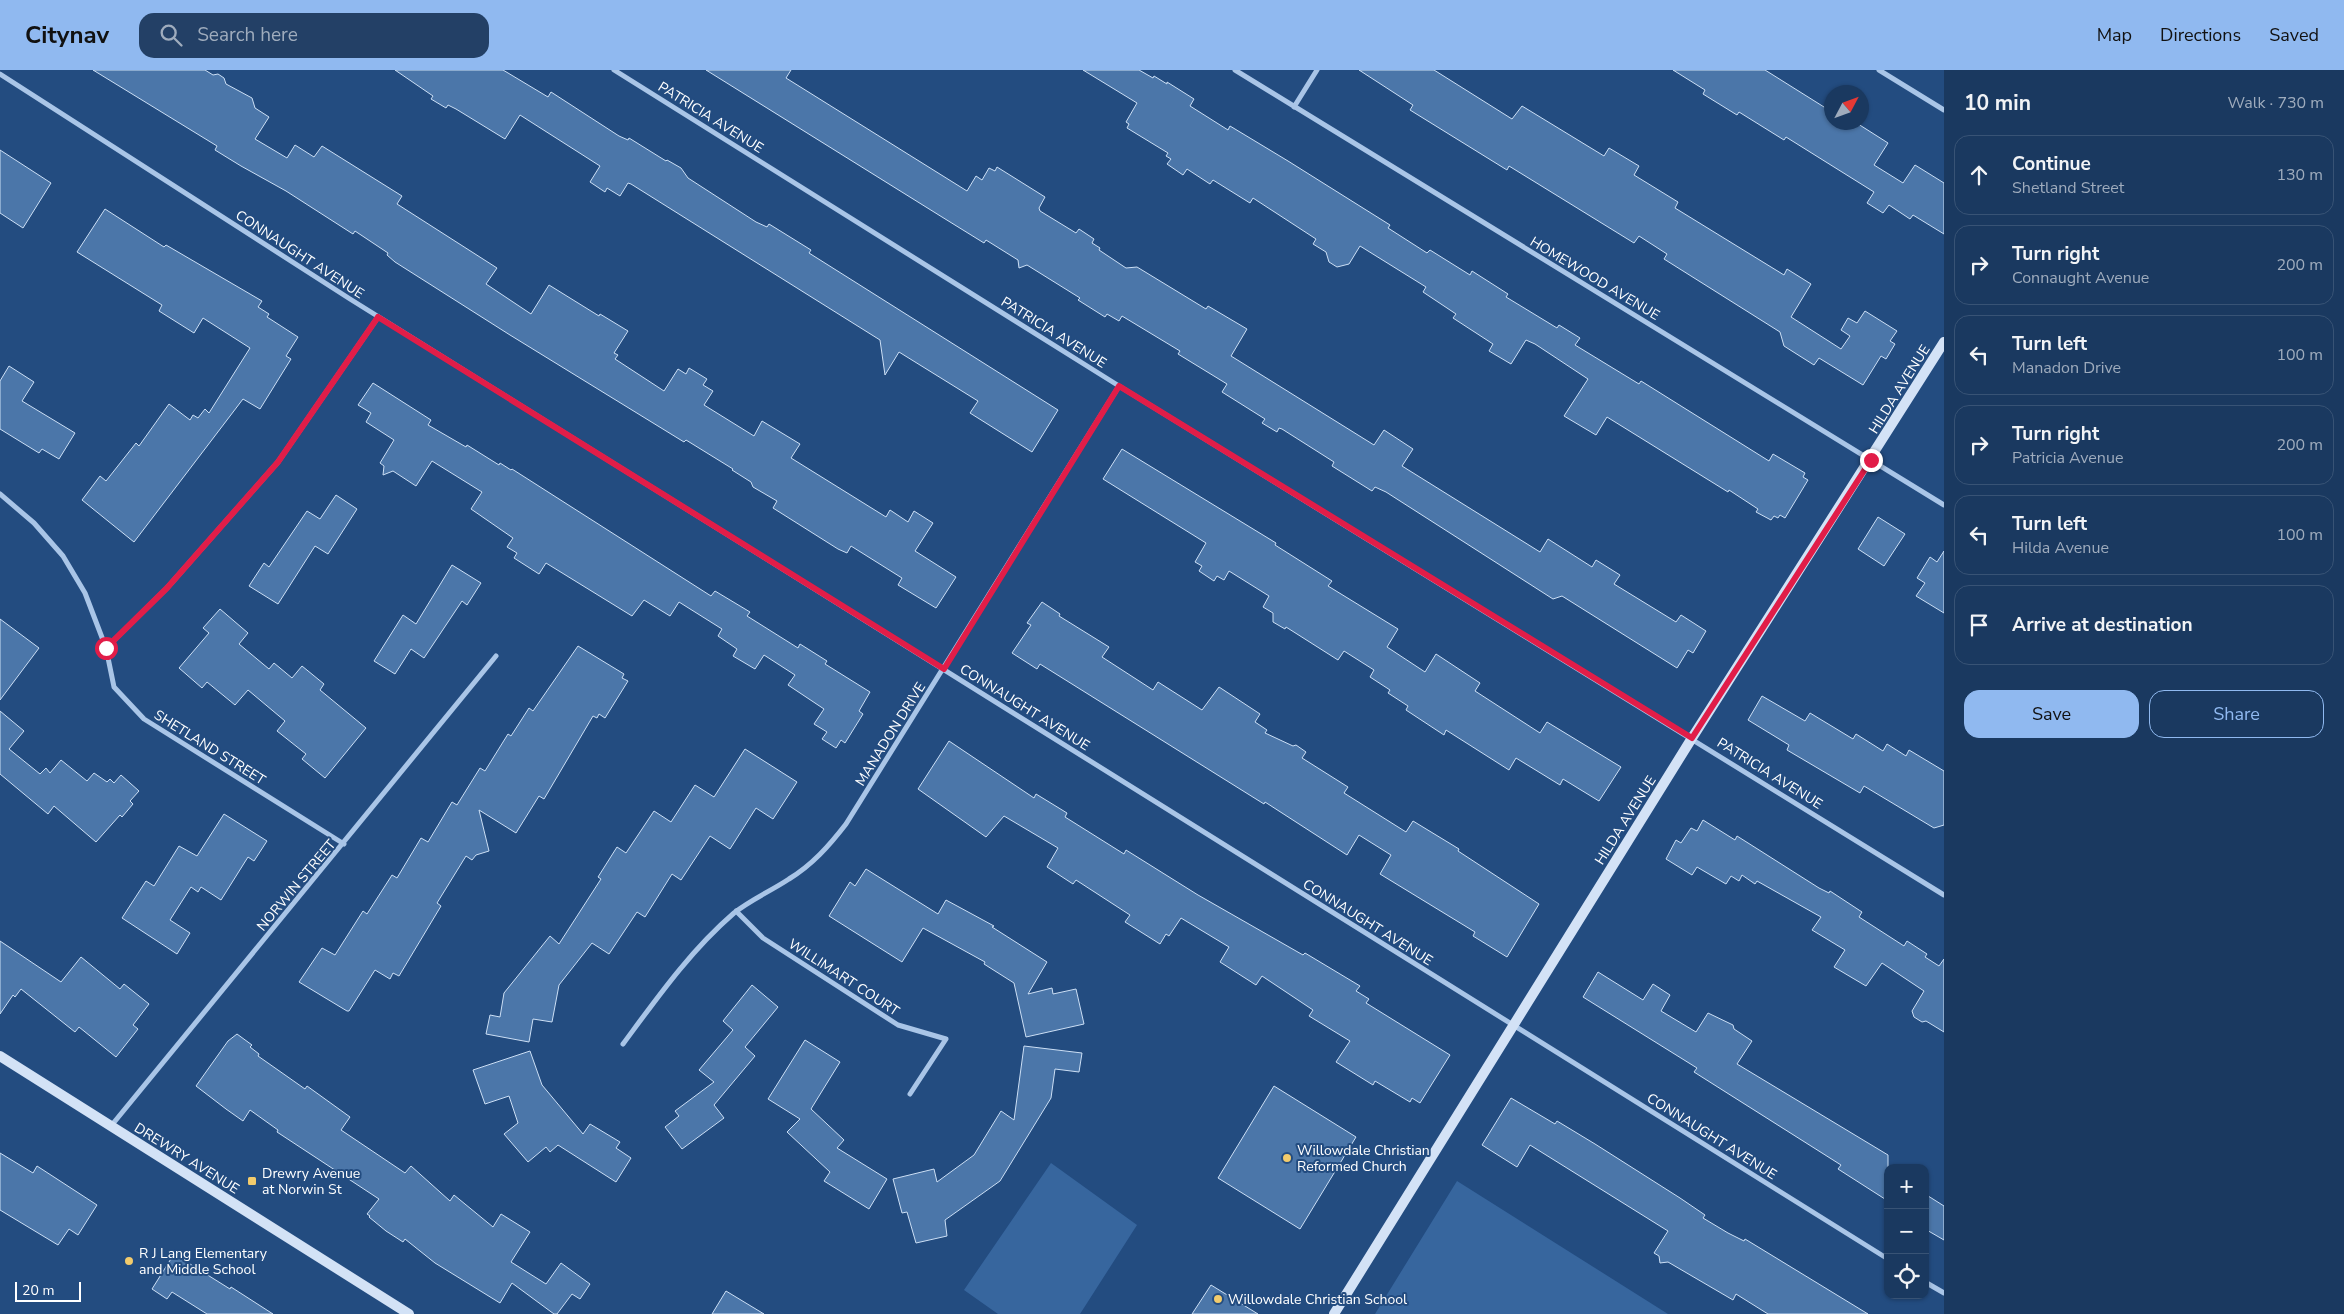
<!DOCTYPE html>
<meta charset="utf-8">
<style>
:root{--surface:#1a3960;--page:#234066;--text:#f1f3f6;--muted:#9facbd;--line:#385375;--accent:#90b9f0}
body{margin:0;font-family:"Nunito Sans",sans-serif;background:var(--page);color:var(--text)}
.controls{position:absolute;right:15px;bottom:15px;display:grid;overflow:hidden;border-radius:10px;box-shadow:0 1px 4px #0004}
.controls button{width:45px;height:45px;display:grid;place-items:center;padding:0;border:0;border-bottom:1px solid var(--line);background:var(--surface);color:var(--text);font:25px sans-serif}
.compass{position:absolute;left:1824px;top:15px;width:45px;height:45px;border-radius:50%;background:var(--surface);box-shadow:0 1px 4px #0004;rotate:49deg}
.scale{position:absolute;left:15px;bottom:12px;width:66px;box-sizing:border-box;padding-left:5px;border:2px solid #fff;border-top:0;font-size:14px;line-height:18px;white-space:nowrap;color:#fff;-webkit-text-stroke:4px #234c80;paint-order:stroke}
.stop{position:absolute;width:15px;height:15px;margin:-11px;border:4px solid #e11d48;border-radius:50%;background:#fff}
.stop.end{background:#e11d48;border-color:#fff;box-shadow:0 1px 5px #0008}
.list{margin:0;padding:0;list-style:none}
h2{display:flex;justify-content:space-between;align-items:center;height:65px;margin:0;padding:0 20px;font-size:21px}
h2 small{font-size:16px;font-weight:400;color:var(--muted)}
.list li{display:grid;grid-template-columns:32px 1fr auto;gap:15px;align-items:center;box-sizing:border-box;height:80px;margin:0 10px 10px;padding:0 10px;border:1px solid var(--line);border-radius:15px}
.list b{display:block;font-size:19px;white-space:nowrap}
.list p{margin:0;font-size:16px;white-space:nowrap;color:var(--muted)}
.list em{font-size:16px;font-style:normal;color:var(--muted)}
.actions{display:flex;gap:10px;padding:15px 20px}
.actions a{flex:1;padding:11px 0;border:1px solid var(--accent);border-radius:15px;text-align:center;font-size:18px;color:var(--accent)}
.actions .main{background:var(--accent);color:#111}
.icon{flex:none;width:28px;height:28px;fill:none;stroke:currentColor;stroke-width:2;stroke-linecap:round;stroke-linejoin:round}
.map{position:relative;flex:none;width:1944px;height:1244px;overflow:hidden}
header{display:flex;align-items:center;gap:30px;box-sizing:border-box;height:70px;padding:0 25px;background:var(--accent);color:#111}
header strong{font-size:24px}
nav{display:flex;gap:28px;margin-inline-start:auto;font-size:18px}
.search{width:350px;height:45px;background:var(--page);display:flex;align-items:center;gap:12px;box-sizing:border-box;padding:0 18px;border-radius:15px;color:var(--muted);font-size:19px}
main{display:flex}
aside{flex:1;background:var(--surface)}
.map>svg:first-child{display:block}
</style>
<header>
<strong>Citynav</strong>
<div class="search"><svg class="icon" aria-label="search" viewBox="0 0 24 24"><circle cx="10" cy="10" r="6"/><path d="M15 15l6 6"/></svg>Search here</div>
<nav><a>Map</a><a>Directions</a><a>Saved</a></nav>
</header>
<main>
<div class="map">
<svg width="1944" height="1244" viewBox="0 0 1944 1244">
<rect width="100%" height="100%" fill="#234c80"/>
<!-- green -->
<path fill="#37669e" d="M 1051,1093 L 1137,1155 L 1080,1244 L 998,1244 L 964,1220 Z
M 1457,1111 L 1668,1244 L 1375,1244 Z"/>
<!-- building -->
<path fill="#4b76a9" stroke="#ccdff5" d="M 93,0 L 205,0 L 213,5 L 218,4 L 224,8 L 226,14 L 252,28 L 255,38 L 269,47 L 255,69 L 287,88 L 295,75 L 314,87 L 322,76 L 402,126 L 397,134 L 497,198 L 486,214 L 531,244 L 549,215 L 599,246 L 600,244 L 628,261 L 614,283 L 618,285 L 615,289 L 664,321 L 678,299 L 686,304 L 689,298 L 707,309 L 703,315 L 713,321 L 704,335 L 754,366 L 762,351 L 800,374 L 791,388 L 886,447 L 890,440 L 908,452 L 914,441 L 933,453 L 915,481 L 956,507 L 936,538 L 898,515 L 902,508 L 851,476 L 847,483 L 838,479 L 773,438 L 777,431 L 753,417 L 751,412 L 732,400 L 733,399 L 686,370 L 684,372 L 510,265 L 395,192 L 387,185 L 388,183 L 355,161 L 353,164 L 286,121 L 241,96 L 215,80 L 217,76 Z
M 395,0 L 503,0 L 548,27 L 551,22 L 619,66 L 628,70 L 629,68 L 666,91 L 667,90 L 681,98 L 688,108 L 756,152 L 767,157 L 769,154 L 811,180 L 809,183 L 1058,340 L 1032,382 L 970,343 L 978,331 L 899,282 L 885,305 L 880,270 L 631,114 L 628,113 L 620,126 L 607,118 L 605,122 L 590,112 L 600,96 L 520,45 L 505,69 L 456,39 L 448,35 L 446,38 L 431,29 L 433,26 Z
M 706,0 L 791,0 L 786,8 L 967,121 L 976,106 L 982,110 L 989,98 L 995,101 L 997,97 L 1045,127 L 1039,138 L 1040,141 L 1076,163 L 1079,159 L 1094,169 L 1092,173 L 1100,178 L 1099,180 L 1126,198 L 1137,197 L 1206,239 L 1208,236 L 1247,259 L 1231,286 L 1374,375 L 1384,360 L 1413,379 L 1402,396 L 1540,482 L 1548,469 L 1592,497 L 1596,490 L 1620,505 L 1614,514 L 1676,552 L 1681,545 L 1706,561 L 1693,583 L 1688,580 L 1677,598 L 1562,526 L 1553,529 L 1386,422 L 1375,417 L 1372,421 L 1332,396 L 1334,392 L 1282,359 L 1279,358 L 1277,362 L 1262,353 L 1265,349 L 1222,322 L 1227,314 L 1178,284 L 1180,281 L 1122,246 L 1119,251 L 1107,244 L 1105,247 L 1078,230 L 1080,228 L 1027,195 L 1019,198 L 1018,190 L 986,170 L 984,173 L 942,147 Z
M 1083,0 L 1139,0 L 1153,8 L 1154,6 L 1167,14 L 1167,12 L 1194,29 L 1190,36 L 1228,60 L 1230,56 L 1288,91 L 1390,155 L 1388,158 L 1427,183 L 1430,180 L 1470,205 L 1472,201 L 1508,224 L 1506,227 L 1557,258 L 1559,255 L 1580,268 L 1575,275 L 1639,314 L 1641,311 L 1769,391 L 1773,384 L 1805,403 L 1803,407 L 1808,410 L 1785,448 L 1780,445 L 1778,448 L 1774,446 L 1771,450 L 1756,442 L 1758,439 L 1729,420 L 1728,422 L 1607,347 L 1596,365 L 1564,346 L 1588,309 L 1535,274 L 1526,270 L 1511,294 L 1489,281 L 1493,274 L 1453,248 L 1456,244 L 1423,222 L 1426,217 L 1360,176 L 1349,194 L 1337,197 L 1329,192 L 1326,182 L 1313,174 L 1316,169 L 1253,128 L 1250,133 L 1213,110 L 1210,114 L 1187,99 L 1183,105 L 1167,94 L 1171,89 L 1166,86 L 1168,83 L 1127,58 L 1129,54 L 1126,52 L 1137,33 Z
M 1359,0 L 1434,0 L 1512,49 L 1522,36 L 1604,86 L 1609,78 L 1639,96 L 1634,105 L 1678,132 L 1675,138 L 1784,205 L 1787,199 L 1811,214 L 1791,247 L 1841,279 L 1850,266 L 1841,260 L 1848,248 L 1857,253 L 1865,241 L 1897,261 L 1890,271 L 1895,274 L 1886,289 L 1881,286 L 1863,315 L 1819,288 L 1814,295 L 1784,276 L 1780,262 L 1664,189 L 1667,184 L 1639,166 L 1634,173 L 1509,96 L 1507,100 L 1410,40 L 1413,35 Z
M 1673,0 L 1765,0 L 1832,42 L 1832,52 L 1855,52 L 1888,73 L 1874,95 L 1903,113 L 1915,95 L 1944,113 L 1944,164 L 1913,145 L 1910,149 L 1889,135 L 1883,143 L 1867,133 L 1874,122 L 1786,67 L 1784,70 L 1739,42 L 1737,45 L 1703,24 L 1705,20 Z
M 0,80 L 51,113 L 23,158 L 0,143 Z
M 105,139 L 164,177 L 166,175 L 262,231 L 258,237 L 269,244 L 267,247 L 298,267 L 286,286 L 291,289 L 260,339 L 243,329 L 134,472 L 82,430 L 100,406 L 106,411 L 136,373 L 139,376 L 169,334 L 190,350 L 193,345 L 198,348 L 205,339 L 209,343 L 250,278 L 203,248 L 194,263 L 159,241 L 162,235 L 77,182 Z
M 9,296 L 34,312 L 22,331 L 75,363 L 59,389 L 42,379 L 39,383 L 0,359 L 0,311 Z
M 373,313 L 431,350 L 428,355 L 466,377 L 467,375 L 499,395 L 500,393 L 511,400 L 512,399 L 711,526 L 715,521 L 750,542 L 747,546 L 798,578 L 800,574 L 827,591 L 825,594 L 870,622 L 859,641 L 863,644 L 845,673 L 841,670 L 836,678 L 822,669 L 827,662 L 814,654 L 824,639 L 788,615 L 795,605 L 764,585 L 755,599 L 733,586 L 737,579 L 718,566 L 722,559 L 679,532 L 670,546 L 644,530 L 632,546 L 546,493 L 539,504 L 514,488 L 517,483 L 507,477 L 513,468 L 471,439 L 482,422 L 432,391 L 416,416 L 393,401 L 383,405 L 384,396 L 380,393 L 394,370 L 366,352 L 371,343 L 358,335 Z
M 1122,379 L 1276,473 L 1275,475 L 1332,511 L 1328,516 L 1398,559 L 1387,577 L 1425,602 L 1436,584 L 1480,613 L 1475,621 L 1540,663 L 1547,652 L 1621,697 L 1599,731 L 1563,709 L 1560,715 L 1516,688 L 1509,700 L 1446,660 L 1444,665 L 1406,640 L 1408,636 L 1388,623 L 1390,620 L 1370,607 L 1374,600 L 1344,581 L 1338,590 L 1286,557 L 1285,559 L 1273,552 L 1273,543 L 1263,537 L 1269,526 L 1229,501 L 1224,510 L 1217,506 L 1214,511 L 1199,501 L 1202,496 L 1195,492 L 1206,473 L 1103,409 Z
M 336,425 L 357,439 L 328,484 L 315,476 L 278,534 L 249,516 L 264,493 L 269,497 L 307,441 L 320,449 Z
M 1878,447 L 1905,464 L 1884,496 L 1858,479 Z
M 1944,481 L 1944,543 L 1916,526 L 1925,513 L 1917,508 L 1930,487 L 1937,492 Z
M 452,495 L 481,513 L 467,535 L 462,531 L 424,588 L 411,579 L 395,604 L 374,591 L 403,545 L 416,554 Z
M 1042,532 L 1060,544 L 1059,546 L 1109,577 L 1102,587 L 1153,620 L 1158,612 L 1202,640 L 1219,617 L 1260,644 L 1255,652 L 1267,660 L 1265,663 L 1293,676 L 1296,675 L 1306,682 L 1302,688 L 1348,717 L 1344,723 L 1406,762 L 1413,751 L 1459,779 L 1458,781 L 1539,834 L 1507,887 L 1473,866 L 1475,862 L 1380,804 L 1391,785 L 1359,765 L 1347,785 L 1265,732 L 1264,734 L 1040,594 L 1037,599 L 1012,583 L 1031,555 L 1027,553 Z
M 220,539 L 248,563 L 239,574 L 269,599 L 274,593 L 292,608 L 302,596 L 324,614 L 320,620 L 366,658 L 325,708 L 302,689 L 306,684 L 277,661 L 285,651 L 248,620 L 235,635 L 207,612 L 202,618 L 179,598 L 209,563 L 203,558 Z
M 0,549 L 39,578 L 0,630 Z
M 578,576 L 624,604 L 622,608 L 628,611 L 605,648 L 599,644 L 597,648 L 593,646 L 544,729 L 539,726 L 516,763 L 479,740 L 489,781 L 476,785 L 472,790 L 466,786 L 437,833 L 441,836 L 399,906 L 393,903 L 390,909 L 375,900 L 349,941 L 347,941 L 299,912 L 322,878 L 335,885 L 363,841 L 367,844 L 392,805 L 397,808 L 421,768 L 428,772 L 452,732 L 457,735 L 480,698 L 485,701 L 508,664 L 511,666 L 529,638 L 533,641 Z
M 1762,626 L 1805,651 L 1810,643 L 1853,669 L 1856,664 L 1883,681 L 1887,674 L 1906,686 L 1909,680 L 1944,701 L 1944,755 L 1934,758 L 1864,716 L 1860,723 L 1787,680 L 1789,675 L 1748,650 Z
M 0,641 L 24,661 L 9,679 L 40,704 L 46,698 L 50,703 L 61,690 L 87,711 L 94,703 L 107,712 L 110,709 L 114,713 L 121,705 L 139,721 L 130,731 L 133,734 L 122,747 L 120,745 L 96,772 L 54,736 L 48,744 L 0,704 Z
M 949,671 L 1034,728 L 1036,724 L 1067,743 L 1065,747 L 1124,784 L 1126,780 L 1198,825 L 1303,885 L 1305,883 L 1360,916 L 1356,921 L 1369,929 L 1366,933 L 1450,985 L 1420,1033 L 1412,1028 L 1410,1032 L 1375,1011 L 1373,1015 L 1336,992 L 1350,971 L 1309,946 L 1313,940 L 1262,906 L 1256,915 L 1220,892 L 1229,877 L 1181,848 L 1169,866 L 1166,864 L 1160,874 L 1125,852 L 1130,845 L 1076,810 L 1073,814 L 1047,797 L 1058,778 L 1004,746 L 986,767 L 918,719 Z
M 745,679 L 797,712 L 773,749 L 756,738 L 730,779 L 710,766 L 681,810 L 672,804 L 645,847 L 637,842 L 609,884 L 592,873 L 559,915 L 552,952 L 533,949 L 529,972 L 486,964 L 490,945 L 500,947 L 504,923 L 550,866 L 559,874 L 601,809 L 598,807 L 617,777 L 626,783 L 654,741 L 671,752 L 695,715 L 714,727 Z
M 224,744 L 267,771 L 254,791 L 248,787 L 221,830 L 201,817 L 198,822 L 191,817 L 170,850 L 190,863 L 177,884 L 122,848 L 146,811 L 154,816 L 179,776 L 197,786 Z
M 1703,750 L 1735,770 L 1737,766 L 1819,818 L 1829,823 L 1830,821 L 1862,842 L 1859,847 L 1904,876 L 1907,871 L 1927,884 L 1925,887 L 1939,896 L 1944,889 L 1944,962 L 1926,951 L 1922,952 L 1914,947 L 1912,941 L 1924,921 L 1882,893 L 1866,916 L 1834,897 L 1845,880 L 1812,860 L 1821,847 L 1757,811 L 1755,814 L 1742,805 L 1739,811 L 1731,806 L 1726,814 L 1697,797 L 1692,805 L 1666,789 L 1676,770 L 1681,773 L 1691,758 L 1697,761 Z
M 866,799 L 938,844 L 946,830 L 994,856 L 992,857 L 1047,892 L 1028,924 L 1052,918 L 1053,924 L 1076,919 L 1084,954 L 1026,967 L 1014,913 L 984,894 L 985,892 L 923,858 L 902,892 L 829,846 L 850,812 L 855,816 Z
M 0,871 L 61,912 L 81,887 L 120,919 L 124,914 L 149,934 L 133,955 L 138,959 L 116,987 L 79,957 L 75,962 L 21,919 L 15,927 L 13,925 L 0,944 Z
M 1598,902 L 1643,930 L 1653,914 L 1670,925 L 1661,941 L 1696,962 L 1708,943 L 1733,955 L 1734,959 L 1752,971 L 1737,994 L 1888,1085 L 1888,1131 L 1838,1099 L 1841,1095 L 1694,1002 L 1697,998 L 1583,927 Z
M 752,915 L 778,937 L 745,977 L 755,986 L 714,1035 L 724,1048 L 682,1079 L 665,1057 L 679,1046 L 675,1041 L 714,1012 L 699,1000 L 733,960 L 723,951 Z
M 237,964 L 252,975 L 250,977 L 259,984 L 258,986 L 305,1019 L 307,1016 L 350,1047 L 341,1060 L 405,1103 L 411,1096 L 450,1131 L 454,1125 L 493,1157 L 501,1144 L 530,1162 L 511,1192 L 546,1214 L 561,1193 L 590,1214 L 580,1229 L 572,1224 L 557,1244 L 554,1244 L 512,1213 L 500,1233 L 435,1193 L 405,1169 L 403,1172 L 386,1161 L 369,1147 L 370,1146 L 367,1144 L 379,1129 L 277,1062 L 278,1060 L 250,1040 L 243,1051 L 226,1039 L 196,1016 L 228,971 Z
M 805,970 L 840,992 L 811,1039 L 844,1070 L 837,1078 L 887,1109 L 869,1139 L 824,1111 L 830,1102 L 787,1062 L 800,1049 L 768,1029 Z
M 1024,976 L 1082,983 L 1079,1002 L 1055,999 L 1051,1028 L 1000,1111 L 945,1150 L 947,1166 L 916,1173 L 907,1142 L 902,1143 L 893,1109 L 934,1099 L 937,1112 L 974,1085 L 1001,1041 L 1014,1050 Z
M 530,981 L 542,1015 L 583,1064 L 590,1054 L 620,1072 L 616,1078 L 631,1088 L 616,1112 L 558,1075 L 550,1082 L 546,1077 L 528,1092 L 504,1064 L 518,1053 L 509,1026 L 485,1034 L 473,1000 Z
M 1274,1016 L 1356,1067 L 1300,1159 L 1218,1108 Z
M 1511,1028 L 1555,1054 L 1557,1051 L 1595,1074 L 1680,1128 L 1705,1145 L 1703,1148 L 1728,1163 L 1744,1171 L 1745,1169 L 1868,1244 L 1768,1244 L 1736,1224 L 1733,1230 L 1668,1192 L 1660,1193 L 1659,1186 L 1654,1183 L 1668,1161 L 1530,1075 L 1517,1097 L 1482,1075 Z
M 0,1083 L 33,1103 L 37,1096 L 97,1135 L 78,1165 L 69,1159 L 58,1175 L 0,1140 Z
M 1925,1124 L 1944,1136 L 1944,1170 L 1925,1159 Z
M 174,1184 L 230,1219 L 231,1217 L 273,1244 L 207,1244 L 172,1222 L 167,1229 L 152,1219 Z
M 1211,1215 L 1258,1244 L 1192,1244 Z
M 726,1221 L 764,1244 L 712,1244 Z"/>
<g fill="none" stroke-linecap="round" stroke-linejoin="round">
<!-- street -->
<path stroke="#a9c5e7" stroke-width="5" d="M 614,0 L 1119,316 L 1944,825
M 1235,0 L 1944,435
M 1879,0 L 1944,40
M 0,4 L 350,229 L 1888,1189
M 1294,37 L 1317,0
M 0,424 L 34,453 L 63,486 L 85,523 L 106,578 L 114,617 L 144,649 L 344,774
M 106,578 L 167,518 L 278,392 L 378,247
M 736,841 L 763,868 L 898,955 L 946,969 L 910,1024
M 623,974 C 657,928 690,881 734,843 C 750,830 771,821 789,809 C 812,795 829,776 846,754 L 1119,316
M 111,1056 L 496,586
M 1925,1212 L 1944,1223"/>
<!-- secondary -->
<path stroke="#d3e2f6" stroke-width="10" d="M 0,986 L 409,1244
M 1334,1244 L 1692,668 L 1944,272"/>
</g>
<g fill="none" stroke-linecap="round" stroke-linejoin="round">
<!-- route -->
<path stroke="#e11d48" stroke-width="6" d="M 106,578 L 167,518 L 278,392 L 378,247 L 944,599 L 1119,316 L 1692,668 L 1871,390"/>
</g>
<!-- markers -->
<g fill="#f2cb6c" stroke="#234c80" stroke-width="2">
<circle cx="1287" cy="1088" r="5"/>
<rect x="247" y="1106" width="10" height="10" rx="2.5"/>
<circle cx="129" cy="1191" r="5"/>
<circle cx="1218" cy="1229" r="5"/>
</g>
<g text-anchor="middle" stroke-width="4" stroke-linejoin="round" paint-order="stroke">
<!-- street labels -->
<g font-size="14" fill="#fff" stroke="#234c80">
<text transform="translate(711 47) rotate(32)" y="5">PATRICIA AVENUE</text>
<text transform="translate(300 184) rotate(33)" y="5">CONNAUGHT AVENUE</text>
<text transform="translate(1595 208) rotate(31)" y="5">HOMEWOOD AVENUE</text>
<text transform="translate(1054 262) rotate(32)" y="5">PATRICIA AVENUE</text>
<text transform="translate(1899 319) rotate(-58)" y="5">HILDA AVENUE</text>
<text transform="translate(1025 637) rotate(32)" y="5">CONNAUGHT AVENUE</text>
<text transform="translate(890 664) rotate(-58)" y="5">MANADON DRIVE</text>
<text transform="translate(210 677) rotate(32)" y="5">SHETLAND STREET</text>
<text transform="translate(1770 703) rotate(32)" y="5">PATRICIA AVENUE</text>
<text transform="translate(1625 750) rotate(-58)" y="5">HILDA AVENUE</text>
<text transform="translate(296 815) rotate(-50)" y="5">NORWIN STREET</text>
<text transform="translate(1368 852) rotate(32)" y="5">CONNAUGHT AVENUE</text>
<text transform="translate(844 907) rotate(33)" y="5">WILLIMART COURT</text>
<text transform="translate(1712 1066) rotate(32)" y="5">CONNAUGHT AVENUE</text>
<text transform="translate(187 1088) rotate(32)" y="5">DREWRY AVENUE</text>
</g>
<!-- poi labels -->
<g font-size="14" fill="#fff" stroke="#234c80" text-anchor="start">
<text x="1297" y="1085">Willowdale Christian<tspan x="1297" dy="16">Reformed Church</tspan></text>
<text x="262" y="1108">Drewry Avenue<tspan x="262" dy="16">at Norwin St</tspan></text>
<text x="139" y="1188">R J Lang Elementary<tspan x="139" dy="16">and Middle School</tspan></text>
<text x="1228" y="1234">Willowdale Christian School</text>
</g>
</g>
</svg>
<div class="controls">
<button>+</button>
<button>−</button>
<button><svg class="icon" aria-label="locate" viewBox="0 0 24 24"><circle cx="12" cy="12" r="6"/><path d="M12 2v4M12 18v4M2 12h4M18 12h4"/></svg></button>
</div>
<svg class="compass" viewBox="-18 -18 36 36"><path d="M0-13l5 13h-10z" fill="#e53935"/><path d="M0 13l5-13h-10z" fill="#9facbd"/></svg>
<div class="scale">20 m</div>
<div class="stop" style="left:106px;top:578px"></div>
<div class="stop end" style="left:1871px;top:390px"></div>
</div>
<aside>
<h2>10 min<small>Walk · 730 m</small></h2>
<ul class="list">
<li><svg class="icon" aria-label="ahead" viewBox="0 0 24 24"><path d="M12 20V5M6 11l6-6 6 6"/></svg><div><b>Continue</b><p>Shetland Street</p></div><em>130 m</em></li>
<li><svg class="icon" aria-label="right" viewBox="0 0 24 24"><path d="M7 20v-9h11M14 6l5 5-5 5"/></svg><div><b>Turn right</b><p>Connaught Avenue</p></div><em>200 m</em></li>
<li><svg class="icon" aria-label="left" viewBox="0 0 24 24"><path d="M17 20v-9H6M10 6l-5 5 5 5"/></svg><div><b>Turn left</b><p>Manadon Drive</p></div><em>100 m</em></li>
<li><svg class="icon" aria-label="right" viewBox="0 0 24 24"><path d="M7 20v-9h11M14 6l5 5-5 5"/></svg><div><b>Turn right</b><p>Patricia Avenue</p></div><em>200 m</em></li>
<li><svg class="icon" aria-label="left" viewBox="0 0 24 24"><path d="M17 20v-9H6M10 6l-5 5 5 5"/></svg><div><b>Turn left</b><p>Hilda Avenue</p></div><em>100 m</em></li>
<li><svg class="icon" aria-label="arrive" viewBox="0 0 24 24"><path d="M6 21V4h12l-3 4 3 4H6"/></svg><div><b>Arrive at destination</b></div></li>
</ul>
<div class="actions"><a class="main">Save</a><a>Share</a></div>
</aside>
</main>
